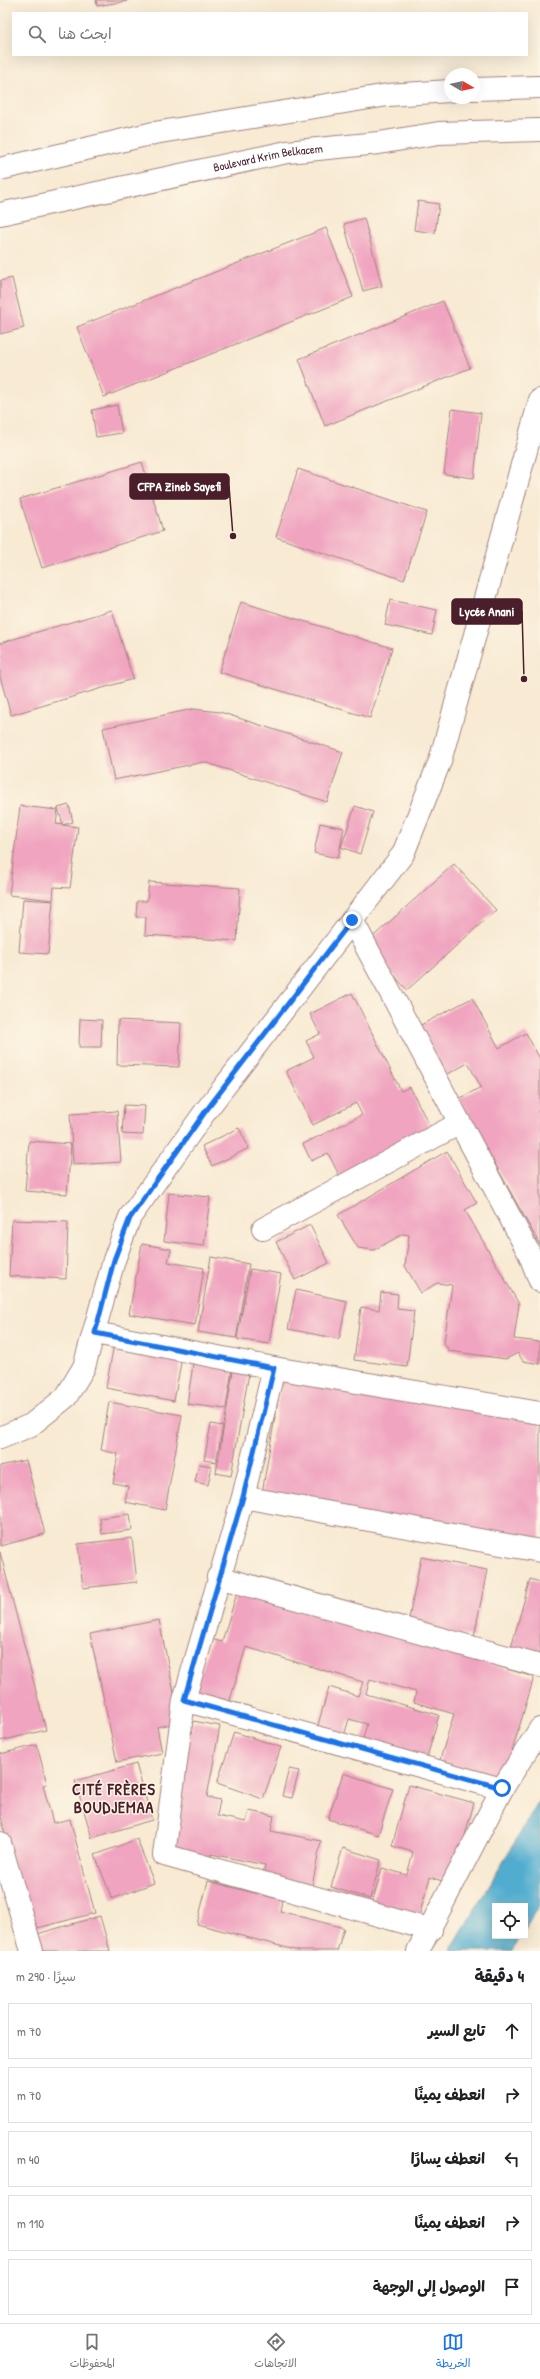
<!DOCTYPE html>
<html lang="ar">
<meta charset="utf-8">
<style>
:root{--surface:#fff;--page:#f2f2f2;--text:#202124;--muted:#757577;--line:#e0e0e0;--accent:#1a73e8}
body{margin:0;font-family:"Patrick Hand","Playpen Sans Arabic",sans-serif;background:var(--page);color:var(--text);direction:rtl}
.controls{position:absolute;right:12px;bottom:12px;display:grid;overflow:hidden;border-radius:0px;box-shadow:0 4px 16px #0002}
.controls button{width:36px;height:36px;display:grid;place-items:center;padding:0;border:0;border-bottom:1px solid var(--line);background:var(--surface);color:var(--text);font:20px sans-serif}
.compass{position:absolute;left:444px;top:68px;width:36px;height:36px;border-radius:50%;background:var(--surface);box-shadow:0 4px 16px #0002;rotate:99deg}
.stop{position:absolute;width:12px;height:12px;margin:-9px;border:3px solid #1a73e8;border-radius:50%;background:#fff}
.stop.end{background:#1a73e8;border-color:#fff;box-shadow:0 1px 4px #0008}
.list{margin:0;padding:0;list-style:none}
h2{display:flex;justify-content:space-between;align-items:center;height:52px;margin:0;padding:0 16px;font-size:17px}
h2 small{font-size:13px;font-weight:400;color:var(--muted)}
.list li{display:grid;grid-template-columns:26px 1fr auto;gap:12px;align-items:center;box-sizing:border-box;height:56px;margin:0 8px 8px;padding:0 8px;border:1px solid var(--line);border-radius:0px}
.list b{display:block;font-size:15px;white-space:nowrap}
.list em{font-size:13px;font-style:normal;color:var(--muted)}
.icon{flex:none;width:22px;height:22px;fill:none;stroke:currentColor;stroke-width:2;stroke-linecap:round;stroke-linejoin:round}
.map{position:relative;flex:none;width:540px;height:1951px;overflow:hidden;direction:ltr}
.search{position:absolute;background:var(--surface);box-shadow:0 4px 16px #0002;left:12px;right:12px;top:12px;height:44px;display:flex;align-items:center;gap:10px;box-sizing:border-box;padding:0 14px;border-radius:0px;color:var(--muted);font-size:15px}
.sheet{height:372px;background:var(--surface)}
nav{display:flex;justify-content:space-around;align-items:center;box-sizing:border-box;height:56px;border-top:1px solid var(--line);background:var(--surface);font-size:11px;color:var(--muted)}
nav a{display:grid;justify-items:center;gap:2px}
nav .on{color:var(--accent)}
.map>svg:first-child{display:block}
</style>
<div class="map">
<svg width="540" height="1951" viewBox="0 0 540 1951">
<rect width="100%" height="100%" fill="#fcf5e5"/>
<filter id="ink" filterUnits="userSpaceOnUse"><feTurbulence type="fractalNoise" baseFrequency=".025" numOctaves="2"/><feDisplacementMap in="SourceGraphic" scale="8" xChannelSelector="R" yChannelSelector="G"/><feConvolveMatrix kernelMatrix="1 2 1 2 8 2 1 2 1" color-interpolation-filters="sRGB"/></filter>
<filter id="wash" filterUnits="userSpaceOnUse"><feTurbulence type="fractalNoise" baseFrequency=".012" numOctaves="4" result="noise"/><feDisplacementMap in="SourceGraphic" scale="16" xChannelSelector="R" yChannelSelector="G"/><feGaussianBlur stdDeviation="0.9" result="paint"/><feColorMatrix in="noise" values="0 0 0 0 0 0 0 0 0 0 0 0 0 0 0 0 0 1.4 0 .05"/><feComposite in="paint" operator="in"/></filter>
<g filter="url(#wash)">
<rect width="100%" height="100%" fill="#f8ead3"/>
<!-- water -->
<path fill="#51adcf" stroke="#4e667d" d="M 540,1800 L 540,1904 L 525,1929 L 525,1906 L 495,1906 L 495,1936 L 521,1936 L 512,1951 L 450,1951 Z"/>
<g id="blocks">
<!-- building -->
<path fill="#f0a4c0" d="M 96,0 L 127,0 L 127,1 L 97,6 Z
M 418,201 L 439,204 L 435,233 L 414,230 Z
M 364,218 L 382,286 L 363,291 L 344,224 Z
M 326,228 L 353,297 L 104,397 L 77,327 Z
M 12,278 L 24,328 L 0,334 L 0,281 Z
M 443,301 L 470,368 L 325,426 L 299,359 Z
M 117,405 L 122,433 L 96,437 L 92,410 Z
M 452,409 L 481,413 L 474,478 L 444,474 Z
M 142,462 L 163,531 L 42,568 L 20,499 Z
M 298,469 L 427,512 L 404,580 L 276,537 Z
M 390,600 L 437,610 L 432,635 L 385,625 Z
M 241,602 L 392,648 L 370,718 L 219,672 Z
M 112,610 L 133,679 L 11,715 L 0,677 L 0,643 Z
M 193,709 L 220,712 L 343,752 L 327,802 L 204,762 L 114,780 L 103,728 Z
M 69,805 L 73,822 L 63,825 L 58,808 Z
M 20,806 L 58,810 L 56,824 L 78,827 L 70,888 L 54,887 L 53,900 L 9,895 Z
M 355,806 L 373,812 L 360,854 L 341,847 Z
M 320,823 L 344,828 L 338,858 L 314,853 Z
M 454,864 L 496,910 L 407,990 L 366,943 Z
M 149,882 L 240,888 L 237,941 L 145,935 L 146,917 L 136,917 L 137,901 L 147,901 Z
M 23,899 L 53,901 L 48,954 L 19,952 Z
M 352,993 L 401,1091 L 410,1087 L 432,1131 L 340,1177 L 328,1153 L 311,1161 L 303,1144 L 362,1115 L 356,1103 L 313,1125 L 286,1071 L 314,1057 L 306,1041 L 320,1034 L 310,1014 Z
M 472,998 L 499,1048 L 526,1033 L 540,1059 L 540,1110 L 538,1111 L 540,1115 L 540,1245 L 459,1099 L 481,1087 L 468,1063 L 446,1075 L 419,1026 Z
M 80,1019 L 102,1020 L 101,1047 L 79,1047 Z
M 118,1020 L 181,1023 L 179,1067 L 117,1065 Z
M 124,1105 L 145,1106 L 143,1135 L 122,1134 Z
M 117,1111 L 121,1162 L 73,1165 L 70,1114 Z
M 239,1128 L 249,1148 L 212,1166 L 202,1146 Z
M 29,1141 L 71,1144 L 67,1194 L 25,1191 Z
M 447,1151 L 477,1203 L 465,1210 L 519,1304 L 514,1339 L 540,1342 L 540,1364 L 523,1361 L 518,1353 L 506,1359 L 449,1351 L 444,1343 L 452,1285 L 437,1283 L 421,1293 L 405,1266 L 409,1235 L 403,1234 L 374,1250 L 358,1248 L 338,1215 Z
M 169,1193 L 210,1197 L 204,1246 L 164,1241 Z
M 12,1220 L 68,1222 L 66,1279 L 9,1276 Z
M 310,1225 L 329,1263 L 295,1280 L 276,1242 Z
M 142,1244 L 171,1249 L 168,1262 L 204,1268 L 195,1325 L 129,1314 Z
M 211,1257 L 249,1264 L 236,1338 L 198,1332 Z
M 250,1269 L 281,1274 L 269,1344 L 237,1339 Z
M 296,1290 L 347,1301 L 339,1339 L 288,1329 Z
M 381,1292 L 398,1294 L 397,1309 L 414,1311 L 407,1367 L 354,1360 L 361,1307 L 379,1310 Z
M 114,1344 L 182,1357 L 174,1401 L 106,1388 Z
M 194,1358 L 233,1363 L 226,1409 L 187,1404 Z
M 234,1365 L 250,1367 L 231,1476 L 216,1473 Z
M 282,1376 L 540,1419 L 540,1545 L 261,1499 Z
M 109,1402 L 182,1415 L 165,1510 L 125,1502 L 128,1486 L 113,1483 L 118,1454 L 101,1450 Z
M 211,1424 L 223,1426 L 216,1462 L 204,1460 Z
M 26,1460 L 45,1534 L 0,1546 L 0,1466 Z
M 199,1464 L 212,1466 L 208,1485 L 195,1482 Z
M 130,1514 L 132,1530 L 102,1534 L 100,1518 Z
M 132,1538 L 137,1582 L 83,1588 L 78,1544 Z
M 0,1552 L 46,1730 L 0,1741 Z
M 421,1557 L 487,1570 L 474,1637 L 408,1624 Z
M 530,1579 L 540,1582 L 540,1656 L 511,1648 Z
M 238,1589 L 534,1677 L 502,1785 L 438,1766 L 454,1714 L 414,1702 L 416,1692 L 370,1679 L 366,1694 L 439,1715 L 426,1761 L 362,1742 L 367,1724 L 349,1719 L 344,1736 L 317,1728 L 329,1687 L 358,1696 L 363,1682 L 246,1647 L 227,1710 L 193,1700 L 211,1639 L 222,1642 Z
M 159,1620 L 180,1722 L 157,1727 L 162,1753 L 117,1762 L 90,1634 Z
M 193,1721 L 220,1726 L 207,1797 L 220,1800 L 217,1816 L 246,1822 L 249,1811 L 274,1816 L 271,1831 L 321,1841 L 312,1886 L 262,1877 L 265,1865 L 211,1854 L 211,1858 L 168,1850 Z
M 234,1732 L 281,1747 L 263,1799 L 217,1783 Z
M 37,1745 L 47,1784 L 43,1785 L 53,1823 L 70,1819 L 95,1913 L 30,1930 L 0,1813 L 0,1754 Z
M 136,1764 L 152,1820 L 92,1838 L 75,1781 Z
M 289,1769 L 299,1771 L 292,1798 L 282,1796 Z
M 343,1773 L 393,1789 L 378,1835 L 328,1819 Z
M 409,1785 L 474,1803 L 451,1884 L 430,1877 L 418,1920 L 371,1907 L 382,1868 L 407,1875 L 413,1852 L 392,1846 Z
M 137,1839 L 154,1883 L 112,1899 L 95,1855 Z
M 343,1848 L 381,1860 L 370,1899 L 331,1887 Z
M 208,1881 L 282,1900 L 280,1911 L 344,1928 L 337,1951 L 299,1951 L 197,1924 Z
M 100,1916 L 110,1951 L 34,1951 L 30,1936 Z"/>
</g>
</g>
<g filter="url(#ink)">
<use href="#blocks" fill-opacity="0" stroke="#a1847f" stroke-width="1"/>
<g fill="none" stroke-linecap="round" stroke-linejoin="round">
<defs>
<path id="minor" d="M 352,920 L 529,1253 L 540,1281
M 263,1229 L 460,1123
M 95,1333 L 274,1368 L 540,1413
M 274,1368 L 243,1497 L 184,1700 L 164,1855 L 431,1930
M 0,1438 L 31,1425 L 66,1397 L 84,1367 L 114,1260 L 130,1217 L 205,1112 L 403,854 L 440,761 L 540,400
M 243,1497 L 540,1551
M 218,1577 L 540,1666
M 184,1700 L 502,1789
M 0,1843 L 32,1951
M 418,1951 L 502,1789 L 540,1729"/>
<g id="major">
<path d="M 474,89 L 540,87"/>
<path d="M 0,169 L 154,133 L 388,95 L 450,91"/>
<path id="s1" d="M 0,214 L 287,152 L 379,143 L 439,133 L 540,130"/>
</g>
</defs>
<!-- minor casing -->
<use href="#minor" stroke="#a1847f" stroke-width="24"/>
<!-- major casing -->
<use href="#major" stroke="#a1847f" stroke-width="24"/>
<!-- minor -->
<use href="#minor" stroke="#fff" stroke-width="22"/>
<!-- major -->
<use href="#major" stroke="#fff" stroke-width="22"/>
</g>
</g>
<g fill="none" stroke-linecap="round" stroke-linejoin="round" filter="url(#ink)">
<!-- route -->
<path stroke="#1a73e8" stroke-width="5" d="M 352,920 L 205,1112 L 130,1218 L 114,1260 L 95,1333 L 274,1368 L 243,1497 L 184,1700 L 502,1788"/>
</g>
<g text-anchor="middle" stroke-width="3" stroke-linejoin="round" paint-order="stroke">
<!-- street labels -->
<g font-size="12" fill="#4a1f2b" stroke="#fcf5e5">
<text dy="4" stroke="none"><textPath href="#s1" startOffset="274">Boulevard Krim Belkacem</textPath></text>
</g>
<!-- district labels -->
<g font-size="16" font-weight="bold" letter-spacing="1" fill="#4a1f2b" stroke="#fcf5e5">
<text x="114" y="1795">CITÉ FRÈRES<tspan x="114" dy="18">BOUDJEMAA</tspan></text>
</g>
</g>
<!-- callouts -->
<path fill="none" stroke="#4a1f2b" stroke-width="1.5" d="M233 536L229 486M524 679L522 611"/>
<g fill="#4a1f2b" stroke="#fcf5e5" stroke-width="1.5">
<circle cx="233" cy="536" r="4"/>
<circle cx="524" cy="679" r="4"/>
</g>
<g fill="#4a1f2b" stroke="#4a1f2b" stroke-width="1.5">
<rect x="130" y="474" width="99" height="25" rx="4"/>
<rect x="452" y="599" width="70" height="25" rx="4"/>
</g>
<g font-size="13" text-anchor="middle" font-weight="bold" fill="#fff">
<text x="179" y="491">CFPA Zineb Sayefi</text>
<text x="487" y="616">Lycée Anani</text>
</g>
</svg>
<div class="controls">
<button><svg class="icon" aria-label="locate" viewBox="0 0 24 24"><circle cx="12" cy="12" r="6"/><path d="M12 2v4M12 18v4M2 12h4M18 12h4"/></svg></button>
</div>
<svg class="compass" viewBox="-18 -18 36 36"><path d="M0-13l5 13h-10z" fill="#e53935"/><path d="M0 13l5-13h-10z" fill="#757577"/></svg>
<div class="stop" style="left:502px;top:1788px"></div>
<div class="stop end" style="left:352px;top:920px"></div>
<div class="search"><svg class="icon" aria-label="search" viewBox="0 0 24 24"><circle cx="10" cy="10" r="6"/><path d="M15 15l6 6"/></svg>ابحث هنا</div>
</div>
<section class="sheet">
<h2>4 دقيقة<small>سيرًا · 290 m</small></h2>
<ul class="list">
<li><svg class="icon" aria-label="ahead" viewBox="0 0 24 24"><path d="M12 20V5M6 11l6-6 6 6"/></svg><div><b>تابع السير</b></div><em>70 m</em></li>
<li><svg class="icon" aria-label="right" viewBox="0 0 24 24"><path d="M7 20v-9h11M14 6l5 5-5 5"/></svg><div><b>انعطف يمينًا</b></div><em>70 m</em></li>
<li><svg class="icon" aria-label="left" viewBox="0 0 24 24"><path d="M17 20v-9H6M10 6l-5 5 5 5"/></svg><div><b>انعطف يسارًا</b></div><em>40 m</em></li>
<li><svg class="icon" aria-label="right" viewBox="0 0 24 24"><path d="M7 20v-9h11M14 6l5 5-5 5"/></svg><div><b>انعطف يمينًا</b></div><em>110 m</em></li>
<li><svg class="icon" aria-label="arrive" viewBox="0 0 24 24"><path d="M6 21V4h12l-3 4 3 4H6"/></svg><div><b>الوصول إلى الوجهة</b></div></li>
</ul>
</section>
<nav>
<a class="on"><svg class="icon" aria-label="map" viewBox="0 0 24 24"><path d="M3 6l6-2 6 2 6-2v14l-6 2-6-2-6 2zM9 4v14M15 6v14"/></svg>الخريطة</a>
<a><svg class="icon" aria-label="directions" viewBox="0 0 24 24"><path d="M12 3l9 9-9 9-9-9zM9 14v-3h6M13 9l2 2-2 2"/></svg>الاتجاهات</a>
<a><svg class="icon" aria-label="saved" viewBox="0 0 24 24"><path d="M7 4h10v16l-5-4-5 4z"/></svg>المحفوظات</a>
</nav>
